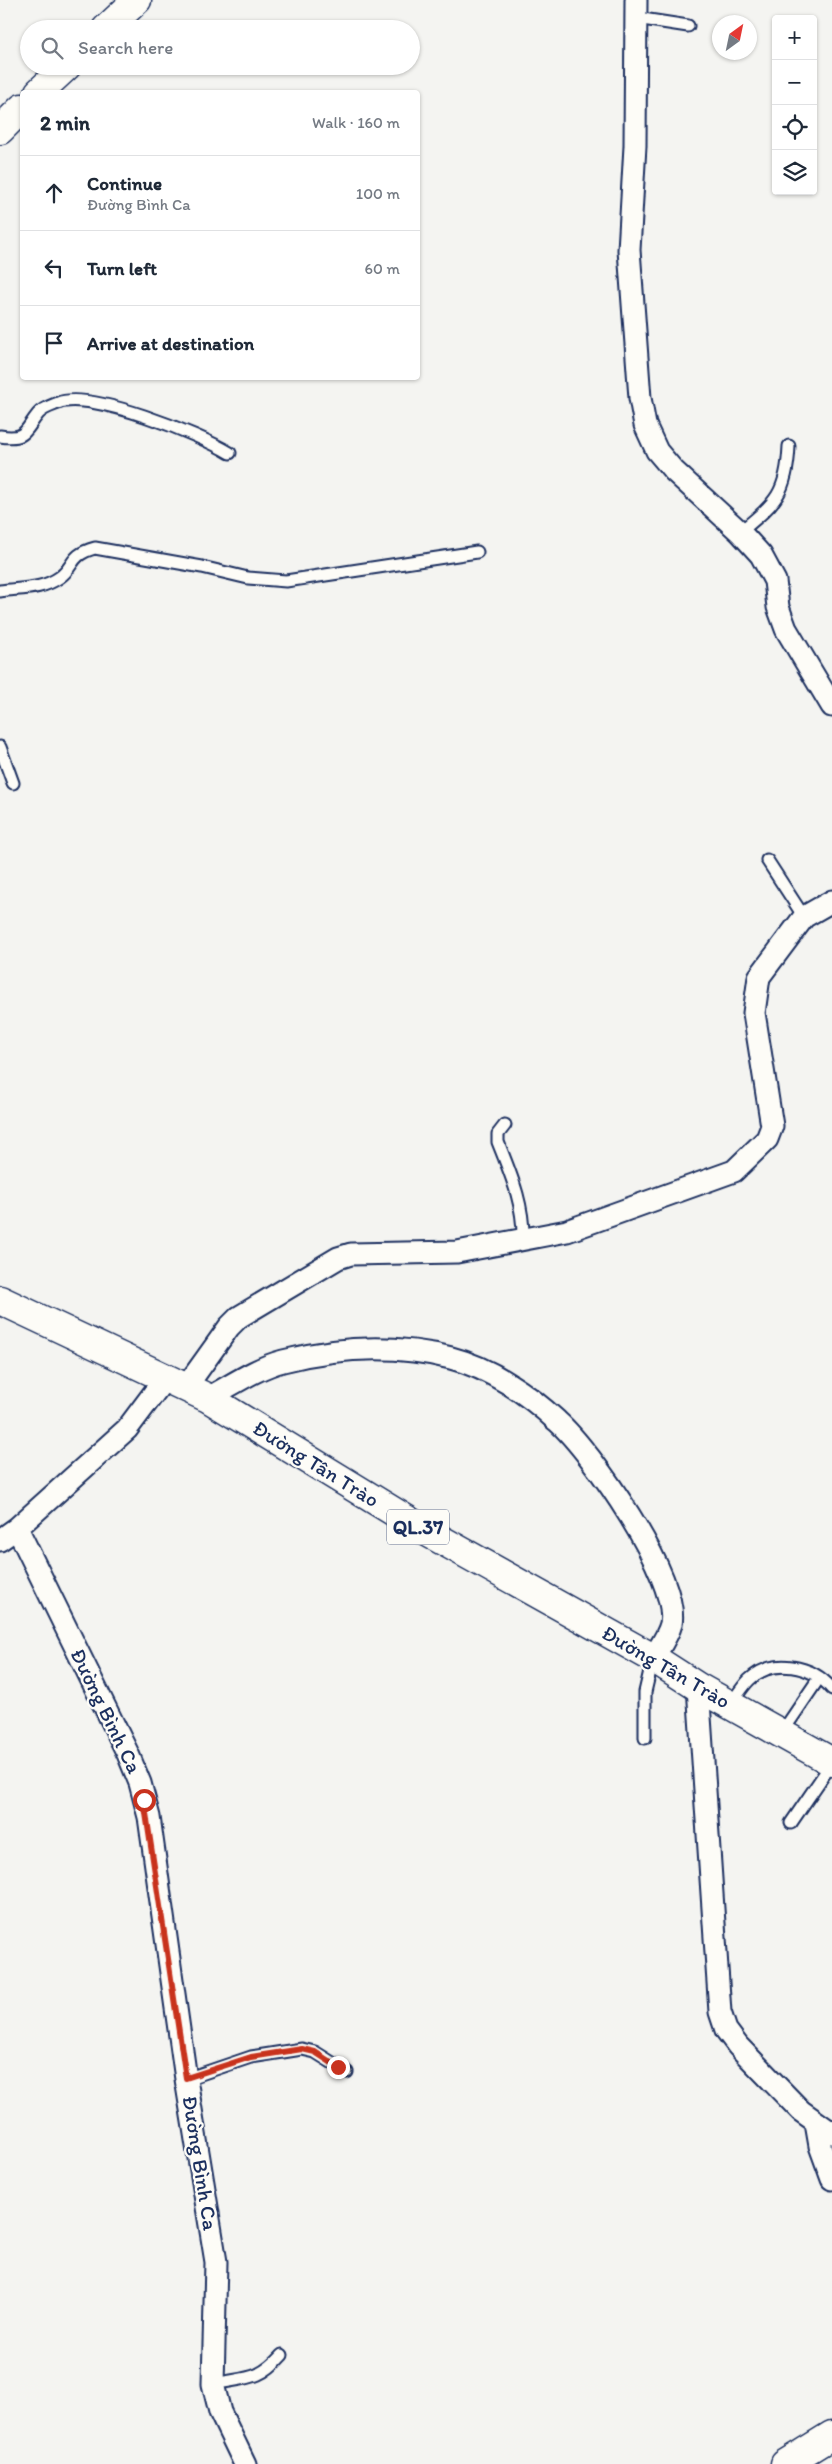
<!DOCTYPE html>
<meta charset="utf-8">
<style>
:root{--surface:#fff;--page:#f6f6f7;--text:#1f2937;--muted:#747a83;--line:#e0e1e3}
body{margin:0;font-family:Itim,sans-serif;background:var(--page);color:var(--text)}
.controls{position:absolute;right:15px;top:15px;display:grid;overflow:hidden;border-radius:5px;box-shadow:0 1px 4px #0004}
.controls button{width:45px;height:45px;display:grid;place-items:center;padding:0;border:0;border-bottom:1px solid var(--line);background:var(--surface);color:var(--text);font:25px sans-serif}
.compass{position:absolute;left:712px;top:15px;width:45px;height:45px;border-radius:50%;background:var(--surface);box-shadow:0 1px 4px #0004;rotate:33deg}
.stop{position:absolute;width:15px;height:15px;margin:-11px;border:4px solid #c8321e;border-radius:50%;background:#fff}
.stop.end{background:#c8321e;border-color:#fff;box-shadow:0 1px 5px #0008}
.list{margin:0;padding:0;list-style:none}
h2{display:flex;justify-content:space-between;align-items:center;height:65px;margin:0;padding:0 20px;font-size:21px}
h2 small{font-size:16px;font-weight:400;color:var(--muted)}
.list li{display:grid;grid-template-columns:32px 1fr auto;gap:15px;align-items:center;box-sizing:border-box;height:75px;padding:0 20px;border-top:1px solid var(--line)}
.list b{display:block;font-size:19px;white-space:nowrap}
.list p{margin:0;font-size:16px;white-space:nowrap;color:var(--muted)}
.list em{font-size:16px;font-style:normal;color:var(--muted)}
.icon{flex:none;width:28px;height:28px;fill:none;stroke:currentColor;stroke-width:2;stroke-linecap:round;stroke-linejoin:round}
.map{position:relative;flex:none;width:832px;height:2464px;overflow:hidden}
.search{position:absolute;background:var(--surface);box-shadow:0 1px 4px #0004;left:20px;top:20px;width:400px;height:55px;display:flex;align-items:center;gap:12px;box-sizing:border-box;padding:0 18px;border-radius:28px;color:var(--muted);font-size:19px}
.panel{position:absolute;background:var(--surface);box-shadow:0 1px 4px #0004;left:20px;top:90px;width:400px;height:290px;border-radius:5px}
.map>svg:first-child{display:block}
</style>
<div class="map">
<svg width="832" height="2464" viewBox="0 0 832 2464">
<rect width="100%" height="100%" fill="#f4f4f1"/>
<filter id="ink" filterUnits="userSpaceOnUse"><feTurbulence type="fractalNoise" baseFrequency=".02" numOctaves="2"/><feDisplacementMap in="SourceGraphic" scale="10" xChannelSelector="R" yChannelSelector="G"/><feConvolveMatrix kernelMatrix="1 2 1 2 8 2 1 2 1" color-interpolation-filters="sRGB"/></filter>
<g filter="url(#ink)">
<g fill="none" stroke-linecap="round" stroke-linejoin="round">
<defs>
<path id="lane" d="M 636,18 L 688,26
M 0,436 C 27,440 24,431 38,414 C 43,408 51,406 58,403 C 90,390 199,434 230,453
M 740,532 C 775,503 787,494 789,446
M 0,591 C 21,588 42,590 60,577 C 75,566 69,555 95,548 L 202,567 L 248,578 L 286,581 L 477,552
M 0,747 L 13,783
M 767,860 L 804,917
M 505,1125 L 498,1134 L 498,1142 C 511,1175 524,1204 523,1240
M 730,1705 C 736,1697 742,1687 749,1680 C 773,1657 812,1665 832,1689
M 781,1734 L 819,1678
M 645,1738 L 645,1692 L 653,1658
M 791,1823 L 832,1763
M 186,2079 L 251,2057 L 302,2049 L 315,2052 L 347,2072
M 213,2384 C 246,2377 258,2382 282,2355"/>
<path id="street" d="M 636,0 L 635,146 L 629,250 L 640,398 L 645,425 L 657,451 L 674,471 L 740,532 L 761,555 L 775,581 L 778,607 L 786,629 L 832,706
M 186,1387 L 229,1327 L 239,1317 L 338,1258 L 351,1254 L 457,1252 L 567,1231 L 734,1171 L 767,1139 L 772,1126 L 754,1013 L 759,977 L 804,917 L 832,901
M 208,1398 C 232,1385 256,1368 283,1361 C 338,1347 395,1344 451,1358 C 490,1368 528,1394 557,1421 C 591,1451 680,1578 671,1624 C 668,1636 659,1648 653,1658
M 17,1528 L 128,1754 L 140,1783 L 149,1817 L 186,2079 L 216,2262 L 213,2384 L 220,2412 L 245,2464
M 0,1540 L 17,1528 L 127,1429 L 166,1377
M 698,1687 L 720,2012 L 726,2030 L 738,2046 L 801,2111 L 832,2133
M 816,2123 L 820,2146 L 832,2179"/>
<path id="primary" d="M 106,29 L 137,0
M 39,92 L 67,66
M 0,130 L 22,108
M 785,2464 L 832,2435"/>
<path id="highway" d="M 0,1300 L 208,1398 L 427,1532 L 653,1658 L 698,1687 L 832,1762"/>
</defs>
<!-- lane casing -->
<use href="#lane" stroke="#1b2f5e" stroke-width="15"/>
<!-- street casing -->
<use href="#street" stroke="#1b2f5e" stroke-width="25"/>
<!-- primary casing -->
<use href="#primary" stroke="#1b2f5e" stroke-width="31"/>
<!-- highway casing -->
<use href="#highway" stroke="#1b2f5e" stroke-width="31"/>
<!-- lane -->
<use href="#lane" stroke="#fdfcf7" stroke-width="11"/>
<!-- street -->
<use href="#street" stroke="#fdfcf7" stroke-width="21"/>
<!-- primary -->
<use href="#primary" stroke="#fdfcf7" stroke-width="28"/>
<!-- highway -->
<use href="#highway" stroke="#fdfcf7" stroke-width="28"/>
</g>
</g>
<g fill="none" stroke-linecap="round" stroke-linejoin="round" filter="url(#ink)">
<!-- route -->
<path stroke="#c8321e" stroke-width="6" d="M 144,1800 L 186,2078 L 251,2057 L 302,2049 L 315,2052 L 338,2067"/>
</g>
<g text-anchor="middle" stroke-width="4.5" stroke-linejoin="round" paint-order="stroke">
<!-- shield labels -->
<rect fill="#fdfcf7" stroke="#5f6c8c" stroke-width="1" x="387" y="1509.5" width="62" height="35" rx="4"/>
<g font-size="20" font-weight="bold" fill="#1b2f5e">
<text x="418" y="1534">QL.37</text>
</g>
<!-- street labels -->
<g font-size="21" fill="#1b2f5e" stroke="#fdfcf7">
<text transform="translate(316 1464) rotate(32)" y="7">Đường Tân Trào</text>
<text transform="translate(666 1667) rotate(30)" y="7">Đường Tân Trào</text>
<text transform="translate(106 1711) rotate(64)" y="7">Đường Bình Ca</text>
<text transform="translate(200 2163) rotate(81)" y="7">Đường Bình Ca</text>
</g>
</g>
</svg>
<div class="controls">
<button>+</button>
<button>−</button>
<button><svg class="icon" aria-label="locate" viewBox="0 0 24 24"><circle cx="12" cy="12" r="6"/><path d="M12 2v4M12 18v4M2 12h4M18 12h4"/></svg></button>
<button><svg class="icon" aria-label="layers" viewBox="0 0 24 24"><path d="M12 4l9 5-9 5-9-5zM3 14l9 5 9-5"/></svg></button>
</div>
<svg class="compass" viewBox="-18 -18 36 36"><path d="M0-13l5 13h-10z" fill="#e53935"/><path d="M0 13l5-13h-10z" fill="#747a83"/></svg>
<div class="stop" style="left:144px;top:1800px"></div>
<div class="stop end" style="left:338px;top:2067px"></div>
<div class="search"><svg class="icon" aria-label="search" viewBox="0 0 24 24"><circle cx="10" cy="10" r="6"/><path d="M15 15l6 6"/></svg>Search here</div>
<section class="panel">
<h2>2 min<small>Walk · 160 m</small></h2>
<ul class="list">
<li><svg class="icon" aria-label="ahead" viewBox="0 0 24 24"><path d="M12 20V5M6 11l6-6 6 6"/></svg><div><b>Continue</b><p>Đường Bình Ca</p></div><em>100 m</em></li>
<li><svg class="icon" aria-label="left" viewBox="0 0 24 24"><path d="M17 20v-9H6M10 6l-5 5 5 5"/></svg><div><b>Turn left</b></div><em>60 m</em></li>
<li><svg class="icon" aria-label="arrive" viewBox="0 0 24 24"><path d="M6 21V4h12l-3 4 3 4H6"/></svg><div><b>Arrive at destination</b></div></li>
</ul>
</section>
</div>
